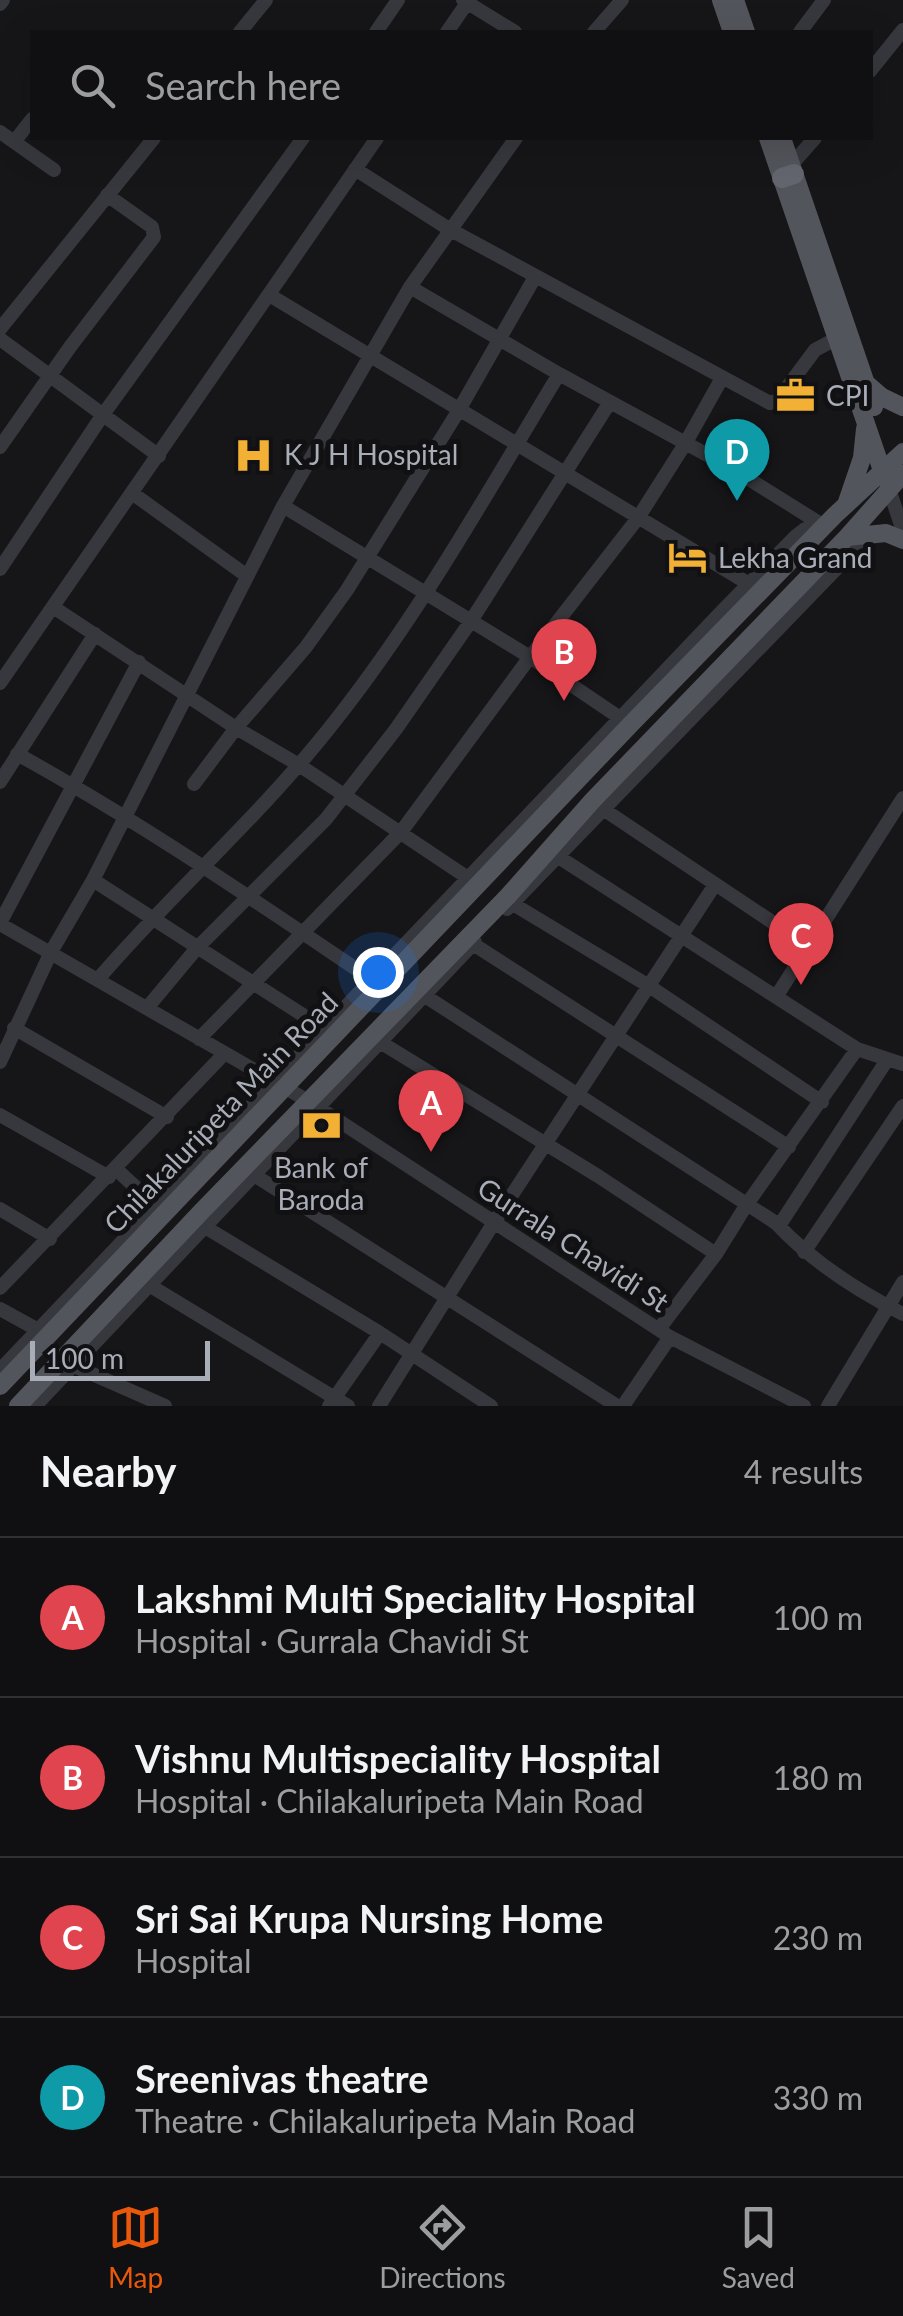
<!DOCTYPE html>
<meta charset="utf-8">
<style>
:root{--surface:#101012;--page:#1e1e20;--text:#f1f3f6;--muted:#9c9d9f;--line:#303032;--accent:#ea580c}
body{margin:0;font-family:Lato,sans-serif;background:var(--page);color:var(--text)}
.scale{position:absolute;left:30px;bottom:25px;width:180px;box-sizing:border-box;padding-left:10px;border:5px solid #a8adb8;border-top:0;font-size:28px;line-height:35px;white-space:nowrap;color:#a8adb8;-webkit-text-stroke:8px #111113;paint-order:stroke}
.you{position:absolute;left:378px;top:972px;width:35px;height:35px;margin:-25px;border:8px solid #fff;border-radius:50%;background:#1a73e8;box-shadow:0 0 0 15px #1a73e833}
.badge{display:grid;place-items:center;width:65px;height:65px;border-radius:50%;background:var(--accent);color:#fff;font-size:32px;font-weight:700}
.pin{position:absolute;translate:-50% -82px;filter:drop-shadow(0 2px 5px #0008)}
.pin::after{content:'';position:absolute;top:52px;width:35px;height:30px;background:inherit;clip-path:polygon(0 0,100% 0,50% 100%)}
.list{margin:0;padding:0;list-style:none}
h2{display:flex;justify-content:space-between;align-items:center;height:130px;margin:0;padding:0 40px;font-size:42px}
h2 small{font-size:32px;font-weight:400;color:var(--muted)}
.list li{display:grid;grid-template-columns:65px 1fr auto;gap:30px;align-items:center;box-sizing:border-box;height:160px;padding:0 40px;border-top:2px solid var(--line)}
.list b{display:block;font-size:38px;white-space:nowrap}
.list p{margin:0;font-size:32px;white-space:nowrap;color:var(--muted)}
.list em{font-size:32px;font-style:normal;color:var(--muted)}
.icon{flex:none;width:55px;height:55px;fill:none;stroke:currentColor;stroke-width:2;stroke-linecap:round;stroke-linejoin:round}
.map{position:relative;flex:none;width:903px;height:1406px;overflow:hidden}
.search{position:absolute;background:var(--surface);box-shadow:0 10px 40px #0002;left:30px;right:30px;top:30px;height:110px;display:flex;align-items:center;gap:25px;box-sizing:border-box;padding:0 35px;border-radius:0px;color:var(--muted);font-size:38px}
.sheet{height:770px;background:var(--surface)}
nav{display:flex;justify-content:space-around;align-items:center;box-sizing:border-box;height:140px;border-top:2px solid var(--line);background:var(--surface);font-size:28px;color:var(--muted)}
nav a{display:grid;justify-items:center;gap:5px}
nav .on{color:var(--accent)}
.map>svg:first-child{display:block}
</style>
<div class="map">
<svg width="903" height="1406" viewBox="0 0 903 1406">
<rect width="100%" height="100%" fill="#161618"/>
<g fill="none" stroke-linecap="round" stroke-linejoin="round">
<!-- minor -->
<path stroke="#37383d" stroke-width="14" d="M 463,0 L 515,32
M 0,4 L 3,0
M 240,32 L 266,0
M 376,32 L 398,0
M 447,32 L 467,3
M 594,32 L 622,0
M 800,32 L 824,0
M 870,71 L 903,30
M 0,132 L 54,170
M 14,142 L 32,119
M 791,165 L 815,138
M 355,169 L 449,229 L 770,403 L 777,401 L 815,350 L 843,335
M 410,287 L 559,374 L 733,469 L 824,526
M 271,296 L 749,584
M 0,329 L 154,138
M 0,339 L 159,456
M 0,447 L 70,347 L 154,237 L 152,227 L 107,195
M 889,489 L 903,531
M 132,493 L 247,576
M 283,506 L 530,657 L 629,724
M 0,569 L 102,416 L 303,138
M 53,607 L 236,728 L 299,765 L 468,878
M 0,683 L 377,138
M 17,754 C 139,821 255,901 371,979
M 0,782 L 95,634
M 194,784 L 236,728 L 306,647 L 347,590 L 459,410 L 535,277
M 603,809 L 808,946
M 557,856 L 857,1049 L 903,1064
M 93,880 L 323,1028
M 513,904 L 649,986 L 822,1102
M 507,909 L 871,533
M 0,923 L 139,662
M 0,924 L 310,1102 L 670,1337 L 804,1406
M 473,944 L 789,1147
M 99,978 C 174,891 260,816 331,726 C 418,617 487,493 559,374
M 425,996 L 776,1223 C 812,1262 856,1290 903,1314
M 776,997 L 903,798
M 147,1008 L 197,948 L 326,819 L 396,729 L 471,621 L 610,402
M 14,1028 L 167,1117
M 199,1039 L 401,832 L 530,657 L 638,518 L 685,444 L 722,378
M 380,1042 L 598,1176 L 716,1254
M 0,1062 L 51,952 L 93,880 L 283,506 L 410,287 L 516,138
M 0,1115 L 109,1177
M 117,1170 L 157,1207
M 254,1175 L 617,1406
M 0,1209 L 50,1239
M 779,1226 L 887,1060
M 205,1227 L 380,1333 L 491,1406
M 804,1252 L 903,1106
M 149,1285 L 348,1406
M 0,1288 L 224,1054
M 0,1309 L 40,1331
M 659,1329 L 716,1254 L 747,1204 L 857,1049
M 72,1365 L 165,1406
M 0,1370 L 724,609 L 796,536 L 805,529 L 826,524
M 35,1406 L 475,942
M 329,1406 L 380,1333
M 379,1406 L 493,1224 L 714,886
M 623,1406 L 670,1337
M 828,1406 L 903,1282"/>
<!-- major -->
<path stroke="#53555c" stroke-width="18" d="M 721,0 L 732,32
M 735,0 L 746,32
M 768,138 L 885,479
M 782,138 L 874,407
M 867,384 L 882,397 L 903,407
M 846,505 L 862,458 L 865,429
M 847,537 L 886,533 L 903,540
M 0,1386 L 630,725 L 835,515 L 903,452
M 18,1406 L 201,1212 L 508,896 L 593,800 L 847,537 L 903,474"/>
<!-- highway -->
<path stroke="#63666e" stroke-width="20" d="M 782,178 L 794,174"/>
</g>
<!-- icons -->
<defs>
<symbol id="office-bare" viewBox="-9 -9 18 18"><path d="M-6-3h4V-5.5h4V-3h4V5H-6ZM-1-4.5V-3h2v-1.5ZM-6 0V1H6V0Z" fill="#f2b134" stroke="#111113" stroke-width="2.5" paint-order="stroke"/></symbol>
<symbol id="hospital-bare" viewBox="-9 -9 18 18"><path d="M-5-5h3v3.5h4V-5h3V5h-3V1.5h-4V5h-3Z" fill="#f2b134" stroke="#111113" stroke-width="2.5" paint-order="stroke"/></symbol>
<symbol id="hotel-bare" viewBox="-9 -9 18 18"><path d="M-6-4.5h1.5V1H6V5H4.5V3h-9V5H-6ZM-4 0a1.8 1.8 0 1 1 3.6 0ZM.5 0V-2.5h3Q6-2.5 6 0Z" fill="#f2b134" stroke="#111113" stroke-width="2.5" paint-order="stroke"/></symbol>
<symbol id="bank-bare" viewBox="-9 -9 18 18"><path d="M-6-4H6V4H-6ZM0-2.3a2.3 2.3 0 1 0 0 4.6a2.3 2.3 0 1 0 0-4.6Z" fill="#f2b134" stroke="#111113" stroke-width="2.5" paint-order="stroke"/></symbol>
</defs>
<g fill-rule="evenodd">
<use href="#office-bare" x="768" y="368" width="55" height="55"/>
<use href="#hospital-bare" x="226" y="428" width="55" height="55"/>
<use href="#hotel-bare" x="660" y="530" width="55" height="55"/>
<use href="#bank-bare" x="294" y="1098" width="55" height="55"/>
</g>
<g text-anchor="middle" stroke-width="10" stroke-linejoin="round" paint-order="stroke">
<!-- poi labels -->
<g font-size="28" fill="#a8adb8" stroke="#111113" text-anchor="start">
<text x="826" y="406">CPI</text>
<text x="284" y="465">K J H Hospital</text>
<text x="718" y="568">Lekha Grand</text>
<text x="321" y="1178" text-anchor="middle">Bank of<tspan x="321" dy="32">Baroda</tspan></text>
</g>
<!-- street labels -->
<g font-size="28" fill="#a8adb8" stroke="#111113">
<text transform="translate(221 1113) rotate(-46)" y="10">Chilakaluripeta Main Road</text>
<text transform="translate(573 1245) rotate(33)" y="10">Gurrala Chavidi St</text>
</g>
</g>
</svg>
<div class="scale">100 m</div>
<div class="you"></div>
<div class="pin badge" style="left:431px;top:1152px;background:#e0444e">A</div>
<div class="pin badge" style="left:564px;top:701px;background:#e0444e">B</div>
<div class="pin badge" style="left:801px;top:985px;background:#e0444e">C</div>
<div class="pin badge" style="left:737px;top:501px;background:#0f9aa8">D</div>
<div class="search"><svg class="icon" aria-label="search" viewBox="0 0 24 24"><circle cx="10" cy="10" r="6"/><path d="M15 15l6 6"/></svg>Search here</div>
</div>
<section class="sheet">
<h2>Nearby<small>4 results</small></h2>
<ul class="list">
<li><span class="badge" style="background:#e0444e">A</span><div><b>Lakshmi Multi Speciality Hospital</b><p>Hospital · Gurrala Chavidi St</p></div><em>100 m</em></li>
<li><span class="badge" style="background:#e0444e">B</span><div><b>Vishnu Multispeciality Hospital</b><p>Hospital · Chilakaluripeta Main Road</p></div><em>180 m</em></li>
<li><span class="badge" style="background:#e0444e">C</span><div><b>Sri Sai Krupa Nursing Home</b><p>Hospital</p></div><em>230 m</em></li>
<li><span class="badge" style="background:#0f9aa8">D</span><div><b>Sreenivas theatre</b><p>Theatre · Chilakaluripeta Main Road</p></div><em>330 m</em></li>
</ul>
</section>
<nav>
<a class="on"><svg class="icon" aria-label="map" viewBox="0 0 24 24"><path d="M3 6l6-2 6 2 6-2v14l-6 2-6-2-6 2zM9 4v14M15 6v14"/></svg>Map</a>
<a><svg class="icon" aria-label="directions" viewBox="0 0 24 24"><path d="M12 3l9 9-9 9-9-9zM9 14v-3h6M13 9l2 2-2 2"/></svg>Directions</a>
<a><svg class="icon" aria-label="saved" viewBox="0 0 24 24"><path d="M7 4h10v16l-5-4-5 4z"/></svg>Saved</a>
</nav>
